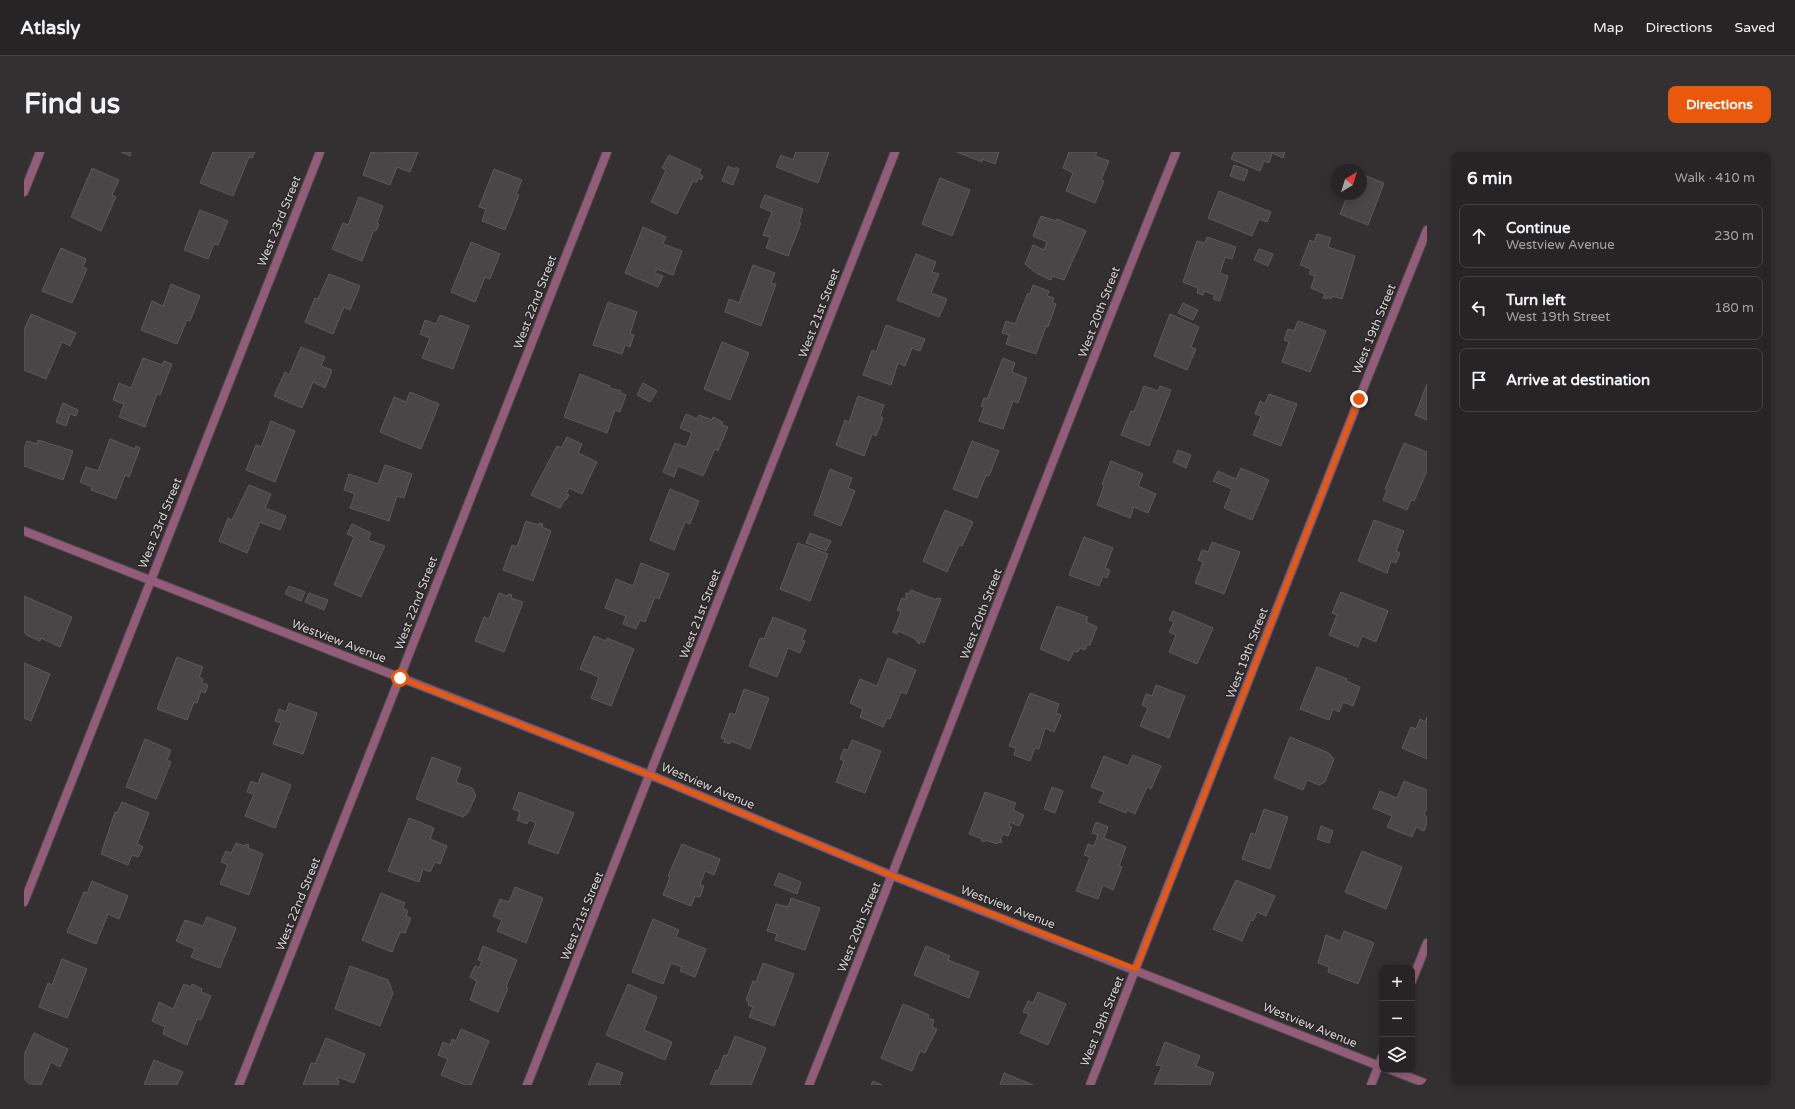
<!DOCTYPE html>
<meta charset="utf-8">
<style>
:root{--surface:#272426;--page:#333032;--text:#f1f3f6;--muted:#a4a4a7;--line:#434143;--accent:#ea580c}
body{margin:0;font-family:"Varela Round",sans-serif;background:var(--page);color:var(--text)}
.controls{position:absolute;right:12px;bottom:12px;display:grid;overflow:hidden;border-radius:8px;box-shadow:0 2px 10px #0003}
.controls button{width:36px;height:36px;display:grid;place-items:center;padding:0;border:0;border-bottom:1px solid var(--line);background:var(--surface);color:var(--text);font:20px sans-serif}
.compass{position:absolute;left:1307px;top:12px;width:36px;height:36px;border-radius:50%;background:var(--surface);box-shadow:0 2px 10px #0003;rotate:38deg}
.stop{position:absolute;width:12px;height:12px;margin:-9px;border:3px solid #ea580c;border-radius:50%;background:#fff}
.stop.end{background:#ea580c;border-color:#fff;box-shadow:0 1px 4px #0008}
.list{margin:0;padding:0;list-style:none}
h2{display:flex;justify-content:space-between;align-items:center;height:52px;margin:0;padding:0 16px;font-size:17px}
h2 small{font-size:13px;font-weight:400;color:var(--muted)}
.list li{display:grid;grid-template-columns:26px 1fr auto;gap:12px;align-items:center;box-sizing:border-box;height:64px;margin:0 8px 8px;padding:0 8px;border:1px solid var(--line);border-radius:8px}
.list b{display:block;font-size:15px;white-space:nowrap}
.list p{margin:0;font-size:13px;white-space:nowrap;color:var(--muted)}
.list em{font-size:13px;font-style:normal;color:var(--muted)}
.icon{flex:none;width:22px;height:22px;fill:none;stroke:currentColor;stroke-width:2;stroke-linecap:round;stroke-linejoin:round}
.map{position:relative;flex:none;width:1403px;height:933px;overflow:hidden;border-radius:8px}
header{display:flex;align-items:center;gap:24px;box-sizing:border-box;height:56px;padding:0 20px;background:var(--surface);border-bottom:1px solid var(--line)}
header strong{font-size:19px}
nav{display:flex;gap:22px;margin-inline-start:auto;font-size:14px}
.intro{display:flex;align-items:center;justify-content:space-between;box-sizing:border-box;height:96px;padding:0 24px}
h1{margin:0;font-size:28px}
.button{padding:10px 18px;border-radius:8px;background:var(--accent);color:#fff;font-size:14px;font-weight:700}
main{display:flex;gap:24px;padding:0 24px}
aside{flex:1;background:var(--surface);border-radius:8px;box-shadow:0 2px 10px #0003}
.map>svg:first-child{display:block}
</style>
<header>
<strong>Atlasly</strong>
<nav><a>Map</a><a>Directions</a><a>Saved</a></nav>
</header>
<div class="intro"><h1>Find us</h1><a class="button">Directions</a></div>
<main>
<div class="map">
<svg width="1403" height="933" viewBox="0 0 1403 933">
<rect width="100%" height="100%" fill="#343032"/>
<!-- building -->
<path fill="#4a4547" stroke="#5e595b" d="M 97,0 L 107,0 L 106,4 Z
M 189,0 L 231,0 L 228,6 L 225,5 L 209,44 L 176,31 Z
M 347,0 L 351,1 L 394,0 L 386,20 L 373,15 L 366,33 L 339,23 Z
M 772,0 L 805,0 L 794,31 L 752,15 L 757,3 L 769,8 Z
M 933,0 L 975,0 L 971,12 L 958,7 L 958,10 Z
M 1045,0 L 1073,0 L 1071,4 L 1085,9 L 1077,28 L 1080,29 L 1071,51 L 1042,39 L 1049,21 L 1039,16 Z
M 1210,0 L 1261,0 L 1259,6 L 1248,1 L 1245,11 L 1240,9 L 1236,19 L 1207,7 Z
M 645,3 L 677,18 L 675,22 L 679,24 L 677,28 L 674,26 L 673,30 L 669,29 L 653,62 L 627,50 L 642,18 L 638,16 Z
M 1210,13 L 1224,18 L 1220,29 L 1206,24 Z
M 704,14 L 711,17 L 712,15 L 715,17 L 709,33 L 698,29 Z
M 68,16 L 95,28 L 88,43 L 92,45 L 77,79 L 47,65 Z
M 470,17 L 498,28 L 492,42 L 495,43 L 481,78 L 458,69 L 462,57 L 455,55 Z
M 1337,22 L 1360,31 L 1344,73 L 1316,62 L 1324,43 L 1322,42 L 1337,42 Z
M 916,26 L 946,38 L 928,84 L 898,72 Z
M 1195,39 L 1247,60 L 1243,70 L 1235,67 L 1228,84 L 1184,66 Z
M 741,43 L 779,57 L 775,70 L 777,71 L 764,104 L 742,96 L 746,85 L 739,83 L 748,60 L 736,55 Z
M 335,45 L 359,54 L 353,71 L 355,72 L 352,79 L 350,78 L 338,109 L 308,97 L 319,71 L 324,73 Z
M 176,58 L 204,69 L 194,93 L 190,92 L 184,107 L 160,98 Z
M 1017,64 L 1032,69 L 1033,67 L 1062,79 L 1040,128 L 1028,124 L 1027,128 L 1012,121 L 1001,112 L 1009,93 L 1020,98 L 1023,90 L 1009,84 Z
M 619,75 L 642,85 L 639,92 L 658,99 L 649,123 L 633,117 L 631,121 L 639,124 L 634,135 L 601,121 Z
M 1293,82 L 1307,86 L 1304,95 L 1331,104 L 1318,147 L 1308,144 L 1307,147 L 1304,145 L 1303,147 L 1299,146 L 1301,142 L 1287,136 L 1291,124 L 1285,122 L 1287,117 L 1276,113 L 1286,88 L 1290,90 Z
M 1183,85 L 1212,95 L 1208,107 L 1201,105 L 1196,121 L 1204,124 L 1196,149 L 1189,147 L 1191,143 L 1180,139 L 1179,143 L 1173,141 L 1174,136 L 1159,130 L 1173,89 L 1181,91 Z
M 447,90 L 476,102 L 466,127 L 461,125 L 451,150 L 427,140 Z
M 37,96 L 62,107 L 59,115 L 63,117 L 48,151 L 18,139 Z
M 1235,97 L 1249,102 L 1244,114 L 1230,108 Z
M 892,102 L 912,110 L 908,120 L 915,122 L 907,141 L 923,147 L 915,165 L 873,148 Z
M 729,113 L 751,121 L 747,131 L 752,132 L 737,174 L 701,160 L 705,147 L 715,151 Z
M 305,122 L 336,134 L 326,158 L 320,155 L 309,182 L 281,170 L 291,146 L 294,147 Z
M 147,132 L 176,144 L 166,169 L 163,168 L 153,192 L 117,178 L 128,149 L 139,154 Z
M 1009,133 L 1025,139 L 1023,144 L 1030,146 L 1028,151 L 1032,152 L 1024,175 L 1022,174 L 1012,202 L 982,192 L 985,183 L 978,181 L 982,169 L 991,172 L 1004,141 L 1006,142 Z
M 584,150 L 613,160 L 606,182 L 610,183 L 606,195 L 601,193 L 598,202 L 569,193 Z
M 1159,151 L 1174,158 L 1169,168 L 1154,161 Z
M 7,162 L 52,181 L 46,194 L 38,190 L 22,227 L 0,218 L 0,178 Z
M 1146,162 L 1175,175 L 1167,195 L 1172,197 L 1163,218 L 1130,204 Z
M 416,163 L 445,174 L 429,217 L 398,206 L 406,186 L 396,182 L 401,168 L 412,172 Z
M 1274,169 L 1302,179 L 1286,220 L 1258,210 L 1265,190 L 1260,188 L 1264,177 L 1270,179 Z
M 862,173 L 901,187 L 896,199 L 888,196 L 881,214 L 874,211 L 867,233 L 839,223 L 848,198 L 852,200 Z
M 698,190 L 725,201 L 706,248 L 680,237 Z
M 277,195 L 301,205 L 297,214 L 308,218 L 301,236 L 289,230 L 278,256 L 250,244 L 261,220 L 265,223 Z
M 119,206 L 138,213 L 140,209 L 148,212 L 136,243 L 133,242 L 121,275 L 95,265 L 100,252 L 89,248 L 95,231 L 107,236 Z
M 979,206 L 991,211 L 988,220 L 1003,226 L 994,251 L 989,249 L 979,277 L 955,269 L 960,255 L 957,254 L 960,246 L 963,247 Z
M 556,222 L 586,234 L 585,236 L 597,239 L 596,241 L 602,243 L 596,260 L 591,258 L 583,281 L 540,265 Z
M 619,231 L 633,239 L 626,250 L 613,243 Z
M 1403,232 L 1403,268 L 1391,263 Z
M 1120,234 L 1134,239 L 1136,234 L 1147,238 L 1125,294 L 1097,283 L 1107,259 L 1110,260 Z
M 386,240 L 415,252 L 397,297 L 356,280 L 370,245 L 382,250 Z
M 1245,242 L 1273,252 L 1257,294 L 1229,283 L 1237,264 L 1231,262 L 1236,249 L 1241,252 Z
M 834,244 L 860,253 L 856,264 L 859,266 L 852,284 L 848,282 L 840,304 L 812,293 L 821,268 L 825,270 Z
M 39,251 L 54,258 L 52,264 L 46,262 L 42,274 L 32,270 Z
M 662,262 L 673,267 L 675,263 L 688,268 L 689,265 L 699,270 L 698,273 L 704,275 L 694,299 L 691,297 L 679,324 L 654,314 L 650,325 L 639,320 L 651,291 L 662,295 L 668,281 L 656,276 Z
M 247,269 L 271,279 L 251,330 L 222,318 L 232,293 L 237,295 Z
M 543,285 L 558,292 L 554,301 L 573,310 L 558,342 L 545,336 L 542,342 L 545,343 L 542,348 L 541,347 L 536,356 L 507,343 L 533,294 L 537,296 Z
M 86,287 L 111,297 L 112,294 L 116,296 L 105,325 L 101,323 L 92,347 L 67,338 L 68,335 L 56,330 L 62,315 L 74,319 Z
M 14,288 L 49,299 L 39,328 L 0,314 L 0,297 L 3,289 L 13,292 Z
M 948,289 L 975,299 L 965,324 L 962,323 L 953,346 L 929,337 Z
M 1380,291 L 1403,300 L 1403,319 L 1390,349 L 1387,348 L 1383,358 L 1359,348 L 1363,338 L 1361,337 Z
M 1154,298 L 1167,303 L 1162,316 L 1149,310 Z
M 1087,309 L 1119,322 L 1114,334 L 1132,342 L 1124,361 L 1110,355 L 1106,366 L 1073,353 L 1080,334 L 1078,332 Z
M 361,313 L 388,322 L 380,346 L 373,344 L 365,369 L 326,356 L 331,342 L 320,338 L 325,322 L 354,332 Z
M 1217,316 L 1245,328 L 1228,368 L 1200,356 L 1208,337 L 1189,329 L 1194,319 L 1212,327 Z
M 806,317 L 828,326 L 824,336 L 831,339 L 817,374 L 790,363 Z
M 225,333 L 247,342 L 241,356 L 262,364 L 256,378 L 236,370 L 223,401 L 195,389 L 204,366 L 208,368 Z
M 646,337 L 675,349 L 666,372 L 661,370 L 650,398 L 626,388 Z
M 921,358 L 949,370 L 938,394 L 935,393 L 923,420 L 899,409 Z
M 1350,368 L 1380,379 L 1372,399 L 1376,401 L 1372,411 L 1367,409 L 1363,421 L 1334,409 Z
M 502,369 L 514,373 L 515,371 L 519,372 L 518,375 L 527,379 L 509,429 L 479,418 L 488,393 L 493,395 Z
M 328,372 L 347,381 L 344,388 L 361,394 L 337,445 L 310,433 L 330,385 L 323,382 Z
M 786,381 L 807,389 L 802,399 L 782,391 Z
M 1060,385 L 1089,396 L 1081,416 L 1086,418 L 1083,426 L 1079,424 L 1075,434 L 1045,423 Z
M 1188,390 L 1216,400 L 1200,442 L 1171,431 L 1179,410 L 1174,408 L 1178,398 L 1184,400 Z
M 774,391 L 804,402 L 786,449 L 756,437 Z
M 617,411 L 645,422 L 635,447 L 631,445 L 621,470 L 616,468 L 612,477 L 599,472 L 602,464 L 581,456 L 592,427 L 609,434 Z
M 265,434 L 281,440 L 277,449 L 261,442 Z
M 887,438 L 912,448 L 913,446 L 917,447 L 900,491 L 896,489 L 895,492 L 890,486 L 874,479 L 873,482 L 869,480 L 877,460 L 873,458 L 878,446 L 882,448 L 882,441 L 885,442 Z
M 1317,440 L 1364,459 L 1352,490 L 1338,484 L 1334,495 L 1305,483 L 1313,463 L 1308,461 Z
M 285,441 L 304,448 L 300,458 L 281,450 Z
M 475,441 L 483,444 L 484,442 L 488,443 L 487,446 L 499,450 L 480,500 L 451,489 L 460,465 L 465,467 Z
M 0,444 L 48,465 L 36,495 L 17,486 L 16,489 L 2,483 L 2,482 L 0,480 Z
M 1033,454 L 1064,465 L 1062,470 L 1073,475 L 1066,493 L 1063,493 L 1061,498 L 1056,496 L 1054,500 L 1050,499 L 1045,509 L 1016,497 Z
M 1149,459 L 1189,476 L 1173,512 L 1145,500 L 1152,483 L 1145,480 L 1150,470 L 1145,468 Z
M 749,465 L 782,478 L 778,488 L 781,489 L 776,501 L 764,496 L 753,525 L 725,514 L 736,486 L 740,487 Z
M 570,484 L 582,489 L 583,486 L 610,497 L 587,554 L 567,546 L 575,525 L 556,517 Z
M 153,505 L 179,515 L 175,525 L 179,527 L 178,531 L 184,533 L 181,541 L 177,539 L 173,551 L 170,550 L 163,568 L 133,557 Z
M 864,506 L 892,518 L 882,542 L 877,540 L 866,567 L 863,566 L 859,575 L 836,565 L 839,557 L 826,551 L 836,527 L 853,534 Z
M 0,511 L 26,522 L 7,569 L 0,566 Z
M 1293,515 L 1323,527 L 1322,529 L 1336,535 L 1329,554 L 1319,550 L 1315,560 L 1309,557 L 1305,568 L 1276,557 Z
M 1132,533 L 1161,544 L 1145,586 L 1116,574 L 1124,556 L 1118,553 L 1122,542 L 1128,544 Z
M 720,537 L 745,546 L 726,597 L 707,589 L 706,592 L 700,590 L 701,587 L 697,586 L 706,561 L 711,563 Z
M 1006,541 L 1035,552 L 1032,561 L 1037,563 L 1030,580 L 1021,576 L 1015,597 L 1011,596 L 1006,609 L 990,603 L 992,596 L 985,594 Z
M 265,551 L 293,561 L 279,602 L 249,592 L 257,571 L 251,569 L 255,557 L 262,560 Z
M 1403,565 L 1403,607 L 1378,596 L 1387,575 L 1392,577 L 1396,567 L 1401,570 Z
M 1266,585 L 1305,601 L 1310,607 L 1301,630 L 1295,633 L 1283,628 L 1279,638 L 1250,626 Z
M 121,587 L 147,598 L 143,608 L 147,610 L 132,647 L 102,635 Z
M 828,588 L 857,599 L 841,641 L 812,630 L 820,609 L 816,607 L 820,597 L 824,598 Z
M 1109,603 L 1137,614 L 1127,637 L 1123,635 L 1111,662 L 1103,658 L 1102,661 L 1075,650 L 1080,640 L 1067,635 L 1080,604 L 1104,614 Z
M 408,605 L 437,616 L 432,630 L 448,636 L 452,643 L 444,661 L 439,665 L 392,647 Z
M 238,621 L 267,633 L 251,676 L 221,664 L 230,642 L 223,640 L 227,629 L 234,632 Z
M 1380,629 L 1403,638 L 1403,656 L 1400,663 L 1403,665 L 1403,671 L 1400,679 L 1392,675 L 1388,685 L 1363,675 L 1368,664 L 1349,656 L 1356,639 L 1373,646 Z
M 1028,635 L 1039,639 L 1031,661 L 1020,657 Z
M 495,640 L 550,661 L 534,702 L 504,691 L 512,671 L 505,668 L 503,672 L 493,668 L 496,660 L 489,657 Z
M 961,640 L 992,651 L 989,658 L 1000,663 L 995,674 L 986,670 L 985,674 L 988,675 L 984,684 L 979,682 L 976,688 L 978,688 L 977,691 L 974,690 L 973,692 L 961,688 L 960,690 L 957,688 L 958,687 L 945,682 Z
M 98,650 L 125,661 L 113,692 L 119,695 L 114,705 L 108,703 L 104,713 L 77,702 L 91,660 L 93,661 Z
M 1240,657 L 1264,665 L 1246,717 L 1218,707 L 1227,681 L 1231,683 Z
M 385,666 L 410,676 L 406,687 L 423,694 L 416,712 L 411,710 L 406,720 L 399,717 L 395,730 L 364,719 Z
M 1072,670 L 1084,675 L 1080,686 L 1102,695 L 1095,714 L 1098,715 L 1089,738 L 1079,733 L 1074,747 L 1052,739 L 1066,705 L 1060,703 L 1064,692 L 1070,694 L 1074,683 L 1068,681 Z
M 1297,674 L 1309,679 L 1305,691 L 1293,687 Z
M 212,691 L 221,694 L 222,692 L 225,693 L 224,696 L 239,702 L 225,743 L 196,732 L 204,713 L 197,710 L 202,699 L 207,701 Z
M 658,692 L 696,707 L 690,723 L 681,719 L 676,733 L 680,734 L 676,745 L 671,744 L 667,754 L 639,743 L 646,725 L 644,724 Z
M 1338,699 L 1378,715 L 1362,757 L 1321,740 Z
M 755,721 L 777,730 L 773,742 L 750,733 Z
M 1212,728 L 1251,744 L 1242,764 L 1233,760 L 1229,769 L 1227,768 L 1218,789 L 1189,777 Z
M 68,729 L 104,744 L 95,767 L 84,762 L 72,792 L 43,780 L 60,740 L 63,741 Z
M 491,735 L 519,746 L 502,791 L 473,779 L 478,768 L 469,764 L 476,747 L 485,750 Z
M 357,741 L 381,751 L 379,756 L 384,759 L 382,764 L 387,766 L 381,781 L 376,780 L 368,800 L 338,788 Z
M 767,746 L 796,756 L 781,798 L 751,788 L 753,782 L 743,779 L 752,752 L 764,755 Z
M 183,765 L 212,776 L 196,816 L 167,805 L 171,797 L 152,789 L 161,768 L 179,774 Z
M 629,767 L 655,778 L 652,785 L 682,797 L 671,825 L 656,819 L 658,815 L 647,811 L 639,832 L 608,820 Z
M 1320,779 L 1350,791 L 1334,832 L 1304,820 L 1305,815 L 1294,811 L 1302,783 L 1316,789 Z
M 459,794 L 493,808 L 482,835 L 484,836 L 474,860 L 446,848 L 453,829 L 446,825 L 451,814 L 455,816 L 458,809 L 454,808 Z
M 902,794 L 926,804 L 924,808 L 955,820 L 945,846 L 890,823 Z
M 38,807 L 63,817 L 43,866 L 15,855 L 24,831 L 28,833 Z
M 739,811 L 770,822 L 750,874 L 725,865 L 729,855 L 724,853 L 725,850 L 722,848 L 729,829 L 732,830 Z
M 326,814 L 364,828 L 369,841 L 356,874 L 311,857 Z
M 160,832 L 167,835 L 168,832 L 178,837 L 177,840 L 187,844 L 177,868 L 173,867 L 163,893 L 139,882 L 141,875 L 128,869 L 135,850 L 149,857 Z
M 604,832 L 633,845 L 620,878 L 648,890 L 641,908 L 582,883 Z
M 1014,840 L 1042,852 L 1024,893 L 996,881 L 1005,862 L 999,860 L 1004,849 L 1009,851 Z
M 879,852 L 905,863 L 904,866 L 910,868 L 908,875 L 913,877 L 901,901 L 896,899 L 888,919 L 857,906 Z
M 437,877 L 465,889 L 447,933 L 441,933 L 417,923 L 424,907 L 414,903 L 419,890 L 426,893 L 428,887 L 432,889 Z
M 10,881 L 44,897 L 36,915 L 27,910 L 17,933 L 0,933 L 0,903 Z
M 711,884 L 742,896 L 727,933 L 686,933 L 692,918 L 694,919 L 700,903 L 703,904 Z
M 302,886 L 341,902 L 330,931 L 314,925 L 313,928 L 315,929 L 314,933 L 279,933 L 287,911 L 291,912 Z
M 1141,890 L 1176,904 L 1172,914 L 1190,921 L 1186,933 L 1130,932 L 1138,914 L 1132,913 Z
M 130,908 L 159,920 L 153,933 L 120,933 Z
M 573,911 L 599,921 L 595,932 L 597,933 L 564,933 Z
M 980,921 L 1009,933 L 976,933 Z
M 849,929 L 858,933 L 847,933 Z"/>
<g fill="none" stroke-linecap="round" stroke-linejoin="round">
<defs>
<path id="street" d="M 0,40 L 16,0
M 0,379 L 626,623 L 869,724 L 1358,915
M 0,750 L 296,0
M 1388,829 L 1403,791
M 1367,918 L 1403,932
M 215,933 L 583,0
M 503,933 L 871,0
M 785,933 C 909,623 1026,309 1152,0
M 1066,933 L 1335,247 L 1403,78
M 1347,933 L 1358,905"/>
</defs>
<!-- street casing -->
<use href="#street" stroke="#514d4f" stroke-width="10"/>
<!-- street -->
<use href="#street" stroke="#935d79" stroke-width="8"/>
</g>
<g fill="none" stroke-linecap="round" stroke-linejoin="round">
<!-- route -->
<path stroke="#ea580c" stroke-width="5" d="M 376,526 L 626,623 L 869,724 L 1112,817 L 1335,247"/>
</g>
<g text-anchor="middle" stroke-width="3" stroke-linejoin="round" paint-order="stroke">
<!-- street labels -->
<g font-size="12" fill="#d5d2d3" stroke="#2a2628">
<text transform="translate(255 69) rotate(-68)" y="4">West 23rd Street</text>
<text transform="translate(511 150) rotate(-69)" y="4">West 22nd Street</text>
<text transform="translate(1075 160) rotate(-69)" y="4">West 20th Street</text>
<text transform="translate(795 161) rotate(-69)" y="4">West 21st Street</text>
<text transform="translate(1350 177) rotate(-68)" y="4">West 19th Street</text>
<text transform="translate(136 371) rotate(-68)" y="4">West 23rd Street</text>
<text transform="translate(392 451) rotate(-69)" y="4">West 22nd Street</text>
<text transform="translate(676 462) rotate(-69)" y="4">West 21st Street</text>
<text transform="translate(957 462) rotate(-69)" y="4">West 20th Street</text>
<text transform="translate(315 489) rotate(21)" y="4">Westview Avenue</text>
<text transform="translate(1223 501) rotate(-69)" y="4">West 19th Street</text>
<text transform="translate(684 634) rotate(23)" y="4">Westview Avenue</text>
<text transform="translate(274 752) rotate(-68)" y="4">West 22nd Street</text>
<text transform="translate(984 755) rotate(21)" y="4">Westview Avenue</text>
<text transform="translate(558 764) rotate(-68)" y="4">West 21st Street</text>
<text transform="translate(835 775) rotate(-68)" y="4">West 20th Street</text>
<text transform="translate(1078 869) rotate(-68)" y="4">West 19th Street</text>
<text transform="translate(1286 873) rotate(22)" y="4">Westview Avenue</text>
</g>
</g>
</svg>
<div class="controls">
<button>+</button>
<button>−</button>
<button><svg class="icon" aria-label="layers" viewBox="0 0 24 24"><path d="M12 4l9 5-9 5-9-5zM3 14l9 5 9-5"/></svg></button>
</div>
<svg class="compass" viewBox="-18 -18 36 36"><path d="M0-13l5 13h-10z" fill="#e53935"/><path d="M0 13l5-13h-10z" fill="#a4a4a7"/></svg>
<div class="stop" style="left:376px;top:526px"></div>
<div class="stop end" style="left:1335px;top:247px"></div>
</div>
<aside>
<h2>6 min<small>Walk · 410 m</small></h2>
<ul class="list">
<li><svg class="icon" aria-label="ahead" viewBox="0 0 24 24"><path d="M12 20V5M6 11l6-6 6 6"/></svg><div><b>Continue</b><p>Westview Avenue</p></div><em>230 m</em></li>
<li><svg class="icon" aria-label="left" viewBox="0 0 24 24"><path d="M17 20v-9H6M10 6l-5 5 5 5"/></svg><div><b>Turn left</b><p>West 19th Street</p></div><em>180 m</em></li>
<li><svg class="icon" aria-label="arrive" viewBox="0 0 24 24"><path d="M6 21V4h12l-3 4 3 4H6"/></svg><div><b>Arrive at destination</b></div></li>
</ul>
</aside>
</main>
